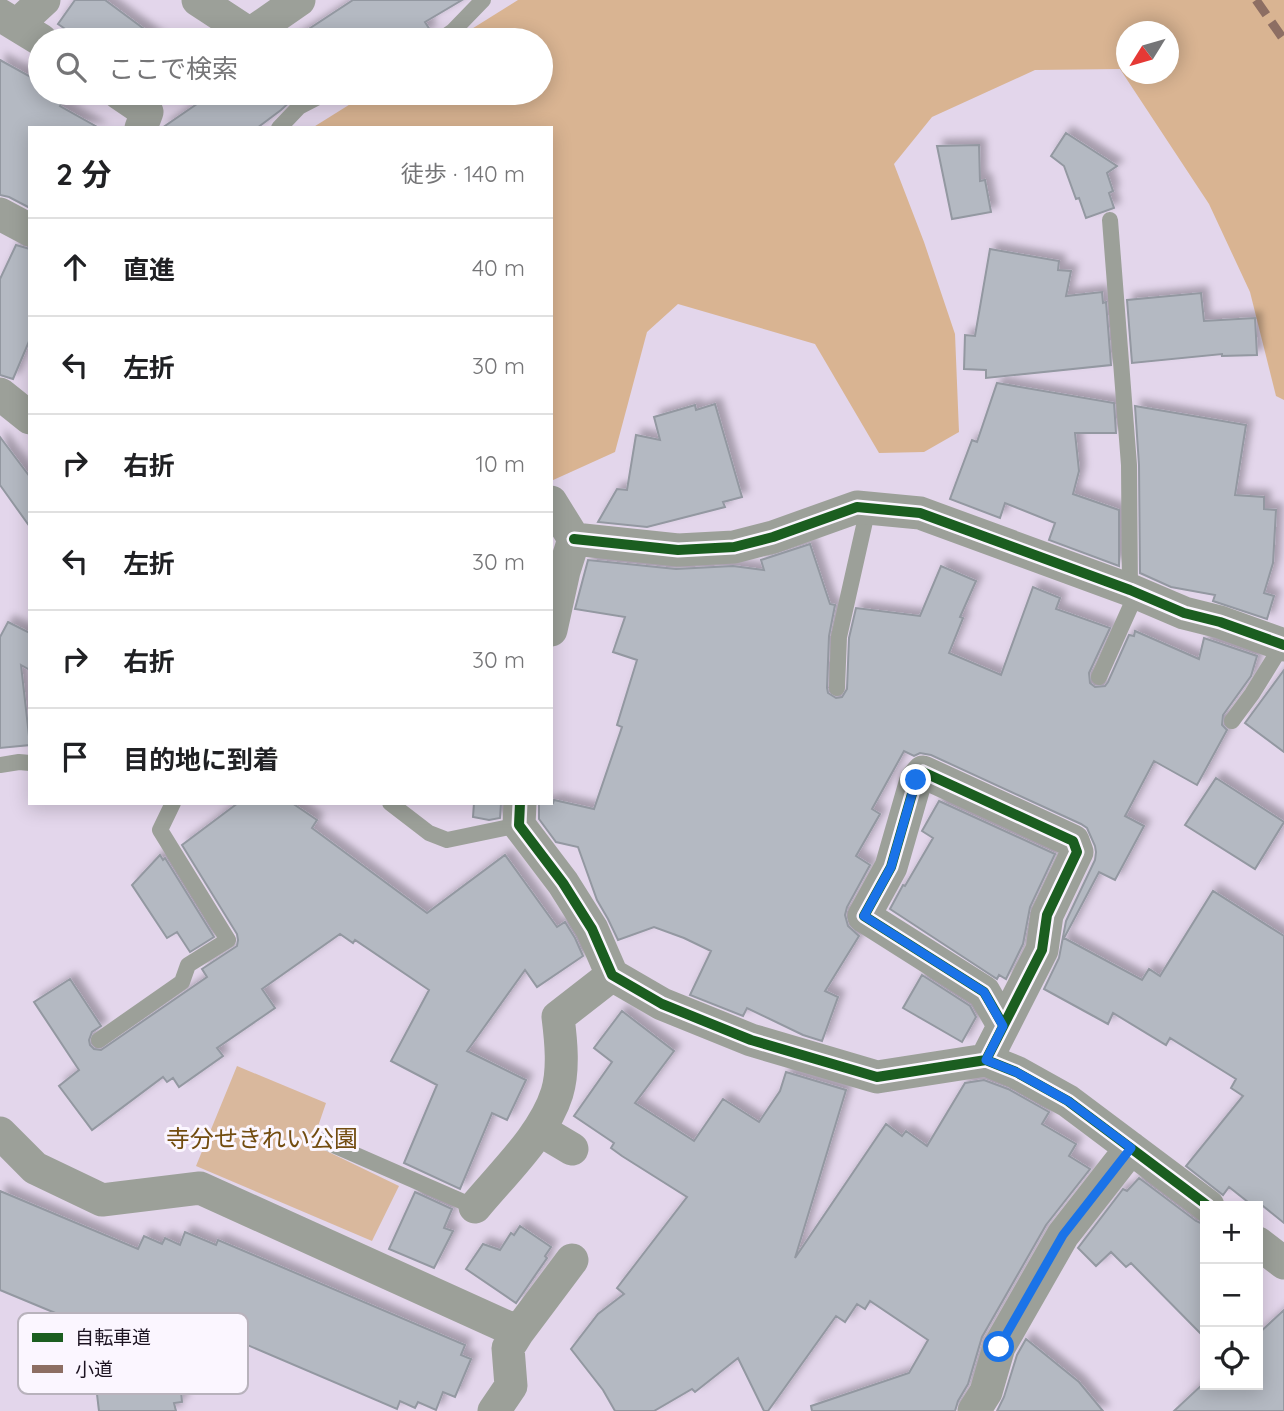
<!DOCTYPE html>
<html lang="ja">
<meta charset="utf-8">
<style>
:root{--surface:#fff;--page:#f6f6f6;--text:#202124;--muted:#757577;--line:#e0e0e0}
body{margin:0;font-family:Quicksand,"Noto Sans JP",sans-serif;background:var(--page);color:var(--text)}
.controls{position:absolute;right:21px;bottom:21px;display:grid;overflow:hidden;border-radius:0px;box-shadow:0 4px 18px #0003}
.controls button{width:63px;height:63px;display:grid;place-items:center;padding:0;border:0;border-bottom:2px solid var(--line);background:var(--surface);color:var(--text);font:35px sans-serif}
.compass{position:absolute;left:1116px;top:21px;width:63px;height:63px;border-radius:50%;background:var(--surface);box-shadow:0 4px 18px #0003;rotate:233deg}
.stop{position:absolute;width:21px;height:21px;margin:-16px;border:5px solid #1a73e8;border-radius:50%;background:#fff}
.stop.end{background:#1a73e8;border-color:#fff;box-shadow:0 2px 7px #0008}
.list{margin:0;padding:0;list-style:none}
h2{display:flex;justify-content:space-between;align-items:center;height:91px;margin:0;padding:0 28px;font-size:30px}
h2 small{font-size:23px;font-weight:400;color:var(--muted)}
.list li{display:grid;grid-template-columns:46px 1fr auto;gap:21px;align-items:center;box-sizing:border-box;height:98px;padding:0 28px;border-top:2px solid var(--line)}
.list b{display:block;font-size:26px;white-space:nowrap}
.list em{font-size:23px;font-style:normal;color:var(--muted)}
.icon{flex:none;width:38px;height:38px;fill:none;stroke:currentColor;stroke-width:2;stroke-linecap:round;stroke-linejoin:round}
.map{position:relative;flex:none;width:1284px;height:1411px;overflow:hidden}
.search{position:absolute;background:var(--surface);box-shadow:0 4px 18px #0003;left:28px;top:28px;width:525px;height:77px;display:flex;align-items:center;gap:18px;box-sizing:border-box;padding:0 24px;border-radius:38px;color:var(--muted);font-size:26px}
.panel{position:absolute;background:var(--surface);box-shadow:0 4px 18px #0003;left:28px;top:126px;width:525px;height:679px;border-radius:0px}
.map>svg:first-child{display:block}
</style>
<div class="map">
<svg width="1284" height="1411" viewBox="0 0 1284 1411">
<defs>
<filter id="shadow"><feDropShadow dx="6" dy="-6" stdDeviation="3.5" flood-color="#0004"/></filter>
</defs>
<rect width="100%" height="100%" fill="#e3d6eb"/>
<!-- green -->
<path fill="#d9b89d" d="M 237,1066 L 326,1103 L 312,1144 L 399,1186 L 372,1241 L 196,1166 Z"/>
<!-- forest -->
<path fill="#d9b492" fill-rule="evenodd" d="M 518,0 L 1284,0 L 1284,400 L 1276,396 L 1250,292 L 1209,204 L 1120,69 L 1035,70 L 932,117 L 894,164 L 924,242 L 955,334 L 959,432 L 924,452 L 879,453 L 815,344 L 678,304 L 647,332 L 615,452 L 551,481 L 551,128 L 312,128 L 368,93 L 541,93 L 541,40 L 454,40 ZM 1126,32 L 1168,32 L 1168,74 L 1126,74 Z"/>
<!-- building -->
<path fill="#b4b9c2" stroke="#9398a1" stroke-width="2" filter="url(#shadow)" d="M 75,0 L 105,0 L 159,40 L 81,40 L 58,24 Z
M 353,0 L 462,0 L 425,22 L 430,30 L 413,40 L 292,40 Z
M 0,60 L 40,82 L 40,93 L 59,93 L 65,96 L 60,106 L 99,128 L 30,128 L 30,208 L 9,197 L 0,195 Z
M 213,93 L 304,93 L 294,98 L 281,110 L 257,128 L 162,128 Z
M 1066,133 L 1117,166 L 1107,173 L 1113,191 L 1109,193 L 1114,208 L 1086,218 L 1079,198 L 1076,199 L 1064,166 L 1051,156 Z
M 979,145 L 980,181 L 985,180 L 991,212 L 952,219 L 937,146 Z
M 16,245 L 30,249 L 30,339 L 13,379 L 0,375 L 0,279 Z
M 990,249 L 1059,261 L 1058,270 L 1071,271 L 1066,296 L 1102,292 L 1103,303 L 1106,302 L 1111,365 L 986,378 L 986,370 L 964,369 L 965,335 L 975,336 Z
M 1201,293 L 1204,321 L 1255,318 L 1257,355 L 1222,356 L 1222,354 L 1132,363 L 1127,300 Z
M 997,383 L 1114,403 L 1116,433 L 1075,433 L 1079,471 L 1073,494 L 1119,510 L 1119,566 L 1049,540 L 1055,523 L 1005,503 L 1000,518 L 950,499 L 972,440 L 977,442 Z
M 715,404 L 742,497 L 723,502 L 725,507 L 647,527 L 598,522 L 617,489 L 627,490 L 636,435 L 660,440 L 654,417 L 695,405 L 696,410 Z
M 1135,406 L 1246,425 L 1235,495 L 1264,497 L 1264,509 L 1276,510 L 1273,563 L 1264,593 L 1274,596 L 1267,619 L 1213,601 L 1215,595 L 1171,587 L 1140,573 L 1139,465 Z
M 0,437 L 30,477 L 30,527 L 0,485 Z
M 810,544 L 830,604 L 835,605 L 829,636 L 827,688 L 828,693 L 836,698 L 842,697 L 847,689 L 849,638 L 856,608 L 920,616 L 941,566 L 976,581 L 960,617 L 963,618 L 949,653 L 1001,675 L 1033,587 L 1060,598 L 1056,609 L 1110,628 L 1089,673 L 1090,683 L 1095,687 L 1105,686 L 1108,682 L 1129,635 L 1134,636 L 1135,631 L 1199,659 L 1204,638 L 1257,656 L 1251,676 L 1223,715 L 1222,725 L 1227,730 L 1197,785 L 1154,761 L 1125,816 L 1144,826 L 1115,880 L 1099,872 L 1064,938 L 1142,980 L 1149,969 L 1160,976 L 1213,891 L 1284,936 L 1284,1223 L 1263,1206 L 1253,1206 L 1229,1187 L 1223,1195 L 1186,1166 L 1243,1096 L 1231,1088 L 1236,1079 L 1170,1038 L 1166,1045 L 1113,1013 L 1108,1024 L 1044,989 L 1059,958 L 1066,921 L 1095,860 L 1096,852 L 1095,846 L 1087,828 L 1081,824 L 931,755 L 920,753 L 914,756 L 904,751 L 872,809 L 880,814 L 856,856 L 870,865 L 847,907 L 845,915 L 848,926 L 859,936 L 825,991 L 838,997 L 822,1041 L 803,1035 L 747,1008 L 743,1016 L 690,995 L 711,951 L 684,938 L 654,927 L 618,940 L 608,919 L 597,900 L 578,847 L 556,842 L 539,819 L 539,803 L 553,803 L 554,800 L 594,809 L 622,727 L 617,725 L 637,660 L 613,652 L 625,617 L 575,609 L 588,560 L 676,569 L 733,566 L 764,570 L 761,560 Z
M 8,622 L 30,633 L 30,670 L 21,665 L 30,745 L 0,748 L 0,637 Z
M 1284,670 L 1284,752 L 1245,723 Z
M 1216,778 L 1284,822 L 1255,869 L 1185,825 Z
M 939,801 L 1055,854 L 1030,907 L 1023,944 L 1006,979 L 999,975 L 997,979 L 890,909 L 903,885 L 905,886 L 933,838 L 922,831 Z
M 238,803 L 292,803 L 317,820 L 312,828 L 427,913 L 505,855 L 557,927 L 565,922 L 575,938 L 583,956 L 537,987 L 525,970 L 467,1051 L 526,1080 L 507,1120 L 492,1113 L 460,1189 L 404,1163 L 437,1085 L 391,1061 L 429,990 L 355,940 L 353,943 L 340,934 L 262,989 L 275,1008 L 217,1048 L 223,1056 L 179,1087 L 173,1078 L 167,1082 L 163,1077 L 92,1130 L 59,1086 L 79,1070 L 34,1002 L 70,979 L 101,1026 L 92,1032 L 89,1040 L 90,1045 L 94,1049 L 101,1050 L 207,977 L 202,969 L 237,946 L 238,940 L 237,934 L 182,845 Z
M 474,803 L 501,803 L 500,818 L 489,820 L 473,817 Z
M 160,855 L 163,860 L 165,858 L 214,937 L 190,952 L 177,932 L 167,938 L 132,885 Z
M 922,975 L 970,1006 L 976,1017 L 962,1042 L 903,1008 Z
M 622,1011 L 674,1051 L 635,1103 L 694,1141 L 723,1099 L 759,1122 L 780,1091 L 786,1072 L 846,1090 L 795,1258 L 886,1124 L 902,1136 L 906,1131 L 927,1146 L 965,1083 L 984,1080 L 1008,1089 L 1049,1112 L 1042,1124 L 1076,1144 L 1069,1156 L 1090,1169 L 1046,1225 L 982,1337 L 968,1384 L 958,1401 L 955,1411 L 812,1411 L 811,1406 L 909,1373 L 928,1340 L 870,1301 L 865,1309 L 857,1304 L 845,1322 L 836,1316 L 768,1411 L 764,1411 L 738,1358 L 695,1392 L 692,1389 L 654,1411 L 615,1411 L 603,1390 L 571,1349 L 598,1314 L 624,1294 L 617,1288 L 687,1197 L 622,1156 L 611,1148 L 614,1143 L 574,1116 L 612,1062 L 594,1048 Z
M 1139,1178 L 1196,1221 L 1205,1225 L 1205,1338 L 1131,1263 L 1126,1267 L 1111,1252 L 1096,1266 L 1078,1248 L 1123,1189 L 1127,1191 Z
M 0,1191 L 138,1249 L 144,1236 L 162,1244 L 165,1238 L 180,1245 L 185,1232 L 216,1245 L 218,1240 L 465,1345 L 461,1355 L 471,1359 L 455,1397 L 443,1392 L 436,1410 L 418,1402 L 415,1408 L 400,1401 L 397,1409 L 217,1332 L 224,1386 L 181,1391 L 182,1402 L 174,1403 L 176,1411 L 99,1411 L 89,1327 L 0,1290 Z
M 415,1192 L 452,1209 L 444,1228 L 453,1231 L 434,1268 L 389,1249 Z
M 520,1226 L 551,1247 L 545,1256 L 547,1258 L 516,1303 L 466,1269 L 483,1244 L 500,1250 L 511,1233 L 514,1235 Z
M 1284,1310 L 1284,1411 L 1174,1411 L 1205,1382 L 1205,1385 L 1258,1385 L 1258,1334 Z
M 1026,1339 L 1079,1382 L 1103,1411 L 997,1411 L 1004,1397 L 1017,1355 Z"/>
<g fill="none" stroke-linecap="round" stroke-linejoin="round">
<!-- service -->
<path stroke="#9ca099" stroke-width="16" d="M 440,40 L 453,31 L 483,0
M 279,128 L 299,107 L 326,93
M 1110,220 L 1129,465 L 1130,590
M 1099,677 L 1137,592
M 837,688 L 839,637 L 868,508
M 1232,721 L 1252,694 L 1283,644
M 0,765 L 19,762 L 30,763
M 390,803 L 429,833 L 447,840 L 519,825
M 99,1040 L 182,982 L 188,965 L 228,940 L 160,830 L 173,803
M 324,1141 L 475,1207"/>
<!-- minor -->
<path stroke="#9ca099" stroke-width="33" d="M 198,0 L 250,34 L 299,0
M 0,15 L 41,40
M 18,24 L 44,0
M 119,93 L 147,112 L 141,128
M 0,214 L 30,230
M 0,394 L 30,418
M 551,502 L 574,539 L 564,571 L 551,630
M 574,539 L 678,550 L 734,547 L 773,537 L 857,507 L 920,513 L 1130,590 L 1184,613 L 1220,622 L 1284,645
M 520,803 L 519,825 L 563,883 L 592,929 L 612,975 L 662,1004 L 751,1040 L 877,1077 L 986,1060 L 1016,1072 L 1068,1101 L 1208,1206
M 986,1060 L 1042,950 L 1047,915 L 1077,852 L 1073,841 L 923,772 L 916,780 L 891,867 L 864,916 L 984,992 L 1003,1025
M 540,1130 L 572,1149
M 0,1133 L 35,1168 L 102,1200 L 200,1188 L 518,1332 L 508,1348 L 511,1386 L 494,1411
M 475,1207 C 503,1173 544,1135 557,1093 C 564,1070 561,1041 558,1017 L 612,975
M 1258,1243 L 1284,1263
M 518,1332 L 572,1260
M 974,1411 L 986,1392 L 999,1347 L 1063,1235 L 1131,1148"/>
<!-- quiet -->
<path stroke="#8d6e63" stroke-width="9" stroke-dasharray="18 9" stroke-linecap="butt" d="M 1256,0 L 1284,40"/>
<defs>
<path id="cycleway" d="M 574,539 L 678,550 L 734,547 L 773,537 L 857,507 L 920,513 L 1130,590 L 1184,613 L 1220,622 L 1284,645
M 520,803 L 519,825 L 563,883 L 592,929 L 612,975 L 662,1004 L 751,1040 L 877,1077 L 986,1060 L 1016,1072 L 1068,1101 L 1208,1206
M 986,1060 L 1042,950 L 1047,915 L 1077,852 L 1073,841 L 923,772 L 916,780 L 891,867 L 864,916 L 984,992 L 1003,1025"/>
</defs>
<!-- cycleway casing -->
<use href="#cycleway" stroke="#fbf6ff" stroke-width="15"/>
<!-- cycleway -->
<use href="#cycleway" stroke="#1b5e20" stroke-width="10"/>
</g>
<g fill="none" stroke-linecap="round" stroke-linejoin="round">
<!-- route -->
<path stroke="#1a73e8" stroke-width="9" d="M 916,780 L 891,867 L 864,916 L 984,992 L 1003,1026 L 986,1060 L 1016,1072 L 1068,1101 L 1131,1148 L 1063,1235 L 999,1347"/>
</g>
<g text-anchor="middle" stroke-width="6" stroke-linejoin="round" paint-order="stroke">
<!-- park labels -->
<g font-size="24" fill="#724c10" stroke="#fbf6ff">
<text x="262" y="1147">寺分せきれい公園</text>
</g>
</g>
<!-- legend -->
<rect x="18" y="1313" width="230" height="81" rx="10" fill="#fbf6ff" stroke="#b8b2bc" stroke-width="2"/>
<rect x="32" y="1333" width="31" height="9" fill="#1b5e20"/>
<rect x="32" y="1365" width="31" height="8" fill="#8d6e63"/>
<g font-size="19" fill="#1c1321">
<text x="75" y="1344">自転車道</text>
<text x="75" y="1376">小道</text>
</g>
</svg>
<div class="controls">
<button>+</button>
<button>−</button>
<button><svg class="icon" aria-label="locate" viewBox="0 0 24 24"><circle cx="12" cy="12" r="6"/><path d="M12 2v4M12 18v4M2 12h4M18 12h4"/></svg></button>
</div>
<svg class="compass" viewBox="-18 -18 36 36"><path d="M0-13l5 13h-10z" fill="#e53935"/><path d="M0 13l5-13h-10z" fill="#757577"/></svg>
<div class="stop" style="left:999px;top:1347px"></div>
<div class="stop end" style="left:916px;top:780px"></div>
<div class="search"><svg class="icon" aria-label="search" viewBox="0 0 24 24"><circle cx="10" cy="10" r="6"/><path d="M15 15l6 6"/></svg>ここで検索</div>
<section class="panel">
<h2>2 分<small>徒歩 · 140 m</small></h2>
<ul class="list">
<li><svg class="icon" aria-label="ahead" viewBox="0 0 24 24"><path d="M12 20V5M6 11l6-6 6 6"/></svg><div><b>直進</b></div><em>40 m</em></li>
<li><svg class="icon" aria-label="left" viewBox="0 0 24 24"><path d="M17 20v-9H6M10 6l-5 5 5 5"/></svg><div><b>左折</b></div><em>30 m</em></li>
<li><svg class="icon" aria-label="right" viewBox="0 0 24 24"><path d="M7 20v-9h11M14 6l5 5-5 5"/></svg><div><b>右折</b></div><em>10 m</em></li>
<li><svg class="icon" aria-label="left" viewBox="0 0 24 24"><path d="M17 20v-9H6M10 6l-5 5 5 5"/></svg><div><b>左折</b></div><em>30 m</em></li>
<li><svg class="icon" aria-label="right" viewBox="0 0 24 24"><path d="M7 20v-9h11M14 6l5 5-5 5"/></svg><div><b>右折</b></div><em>30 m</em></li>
<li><svg class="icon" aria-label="arrive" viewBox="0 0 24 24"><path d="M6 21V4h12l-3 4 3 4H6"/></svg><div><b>目的地に到着</b></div></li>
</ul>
</section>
</div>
